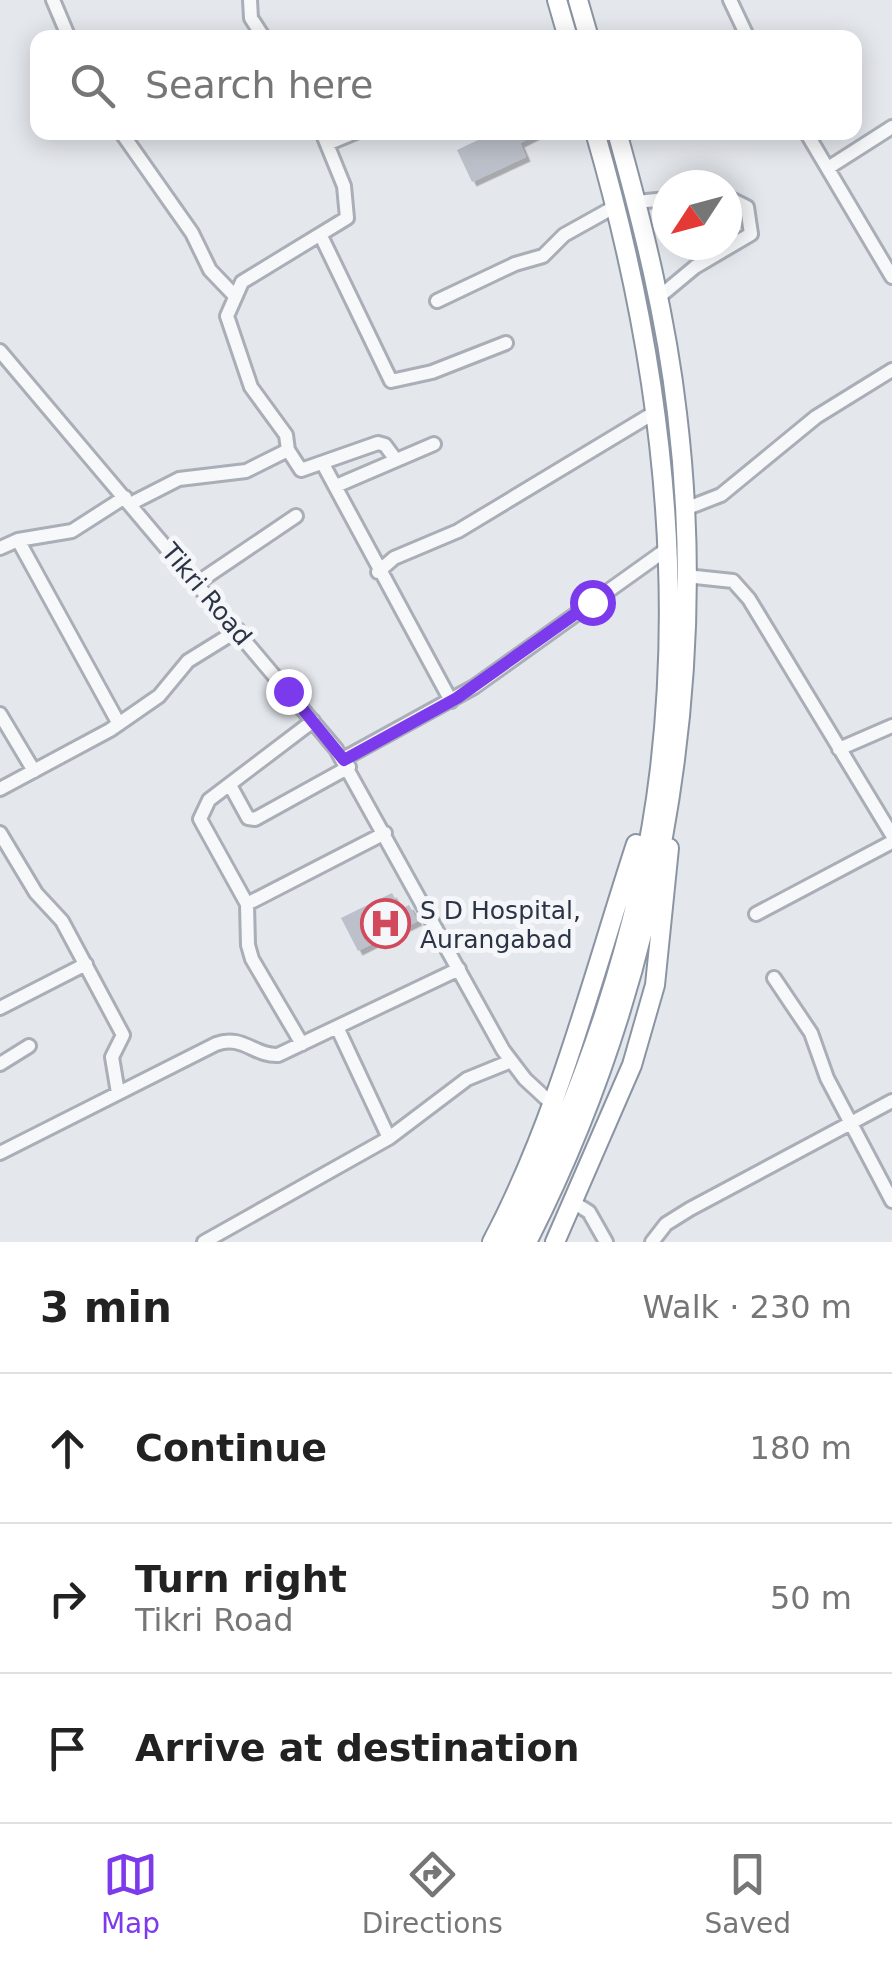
<!DOCTYPE html>
<meta charset="utf-8">
<style>
:root{--surface:#fff;--page:#f2f2f2;--text:#222;--muted:#767676;--line:#e0e0e0;--accent:#7c3aed}
body{margin:0;font-family:"DejaVu Sans",sans-serif;background:var(--page);color:var(--text)}
.compass{position:absolute;left:652px;top:170px;width:90px;height:90px;border-radius:50%;background:var(--surface);box-shadow:0 5px 25px #0003;rotate:234deg}
.stop{position:absolute;width:30px;height:30px;margin:-22px;border:8px solid #7c3aed;border-radius:50%;background:#fff}
.stop.end{background:#7c3aed;border-color:#fff;box-shadow:0 2px 10px #0008}
.list{margin:0;padding:0;list-style:none}
h2{display:flex;justify-content:space-between;align-items:center;height:130px;margin:0;padding:0 40px;font-size:42px}
h2 small{font-size:32px;font-weight:400;color:var(--muted)}
.list li{display:grid;grid-template-columns:65px 1fr auto;gap:30px;align-items:center;box-sizing:border-box;height:150px;padding:0 40px;border-top:2px solid var(--line)}
.list b{display:block;font-size:38px;white-space:nowrap}
.list p{margin:0;font-size:32px;white-space:nowrap;color:var(--muted)}
.list em{font-size:32px;font-style:normal;color:var(--muted)}
.icon{flex:none;width:55px;height:55px;fill:none;stroke:currentColor;stroke-width:2;stroke-linecap:round;stroke-linejoin:round}
.map{position:relative;flex:none;width:892px;height:1242px;overflow:hidden}
.search{position:absolute;background:var(--surface);box-shadow:0 5px 25px #0003;left:30px;right:30px;top:30px;height:110px;display:flex;align-items:center;gap:25px;box-sizing:border-box;padding:0 35px;border-radius:20px;color:var(--muted);font-size:38px}
.sheet{height:580px;background:var(--surface)}
nav{display:flex;justify-content:space-around;align-items:center;box-sizing:border-box;height:140px;border-top:2px solid var(--line);background:var(--surface);font-size:28px;color:var(--muted)}
nav a{display:grid;justify-items:center;gap:5px}
nav .on{color:var(--accent)}
.map>svg:first-child{display:block}
</style>
<div class="map">
<svg width="892" height="1242" viewBox="0 0 892 1242">
<defs>
<filter id="shadow"><feDropShadow dx="4.5" dy="4.5" stdDeviation="0" flood-color="#0004"/></filter>
</defs>
<rect width="100%" height="100%" fill="#e4e7ec"/>
<!-- building -->
<path fill="#bbc0ca" filter="url(#shadow)" d="M 495,132 L 542,132 L 520,143 L 526,157 L 472,182 L 457,150 Z
M 392,893 L 401,909 L 409,905 L 418,921 L 358,951 L 341,918 Z"/>
<g fill="none" stroke-linecap="round" stroke-linejoin="round">
<defs>
<path id="minor" d="M 53,0 L 69,38
M 250,0 L 251,18 L 264,38
M 730,0 L 748,38
M 121,132 L 192,233 L 210,270 L 234,295
M 806,132 L 892,277
M 327,144 L 356,132
M 828,168 L 892,127
M 636,202 L 667,199
M 321,236 L 391,381 L 432,372 L 506,343
M 659,297 L 695,267 L 751,234 L 747,207 L 727,197
M 437,301 L 515,264 L 543,256 L 564,235 L 616,206
M 0,351 L 336,749 L 503,1050 L 525,1079 L 552,1104
M 288,450 L 301,470 L 378,443 L 385,445 L 396,460
M 323,464 L 451,701
M 336,486 L 434,444
M 130,504 L 179,479 L 246,471 L 288,450 L 286,435 L 251,387 L 227,316 L 242,282 L 347,218 L 344,186 L 322,132
M 685,509 L 721,495 L 816,417 L 892,370
M 18,540 L 119,724
M 0,548 L 18,540 L 72,531 L 125,497
M 378,572 L 394,558 L 458,531 L 657,411
M 686,576 L 733,581 L 749,599 L 892,835
M 197,583 L 296,516
M 0,714 L 34,771
M 839,749 L 892,726
M 343,759 L 474,687 L 667,549
M 230,785 L 248,818 L 255,819 L 349,767
M 0,789 L 110,730 L 159,696 L 188,661 L 238,630
M 0,833 L 36,893 L 62,921 L 123,1035 L 112,1057 L 118,1093
M 247,904 L 385,833
M 756,914 L 892,842
M 774,978 L 811,1033 L 827,1078 L 892,1201
M 0,1008 L 86,964
M 337,1027 L 389,1138
M 302,1044 L 252,959 L 248,945 L 247,904 L 200,819 L 209,800 L 313,721
M 0,1064 L 29,1046
M 0,1153 L 216,1044 C 242,1034 254,1056 278,1055 L 459,969
M 573,1202 L 589,1212 L 606,1242
M 204,1242 L 389,1138 L 467,1079 L 511,1061
M 652,1242 L 666,1224 L 690,1209 L 892,1101"/>
<path id="highway" d="M 557,0 L 568,38
M 578,0 L 589,38
M 492,1242 C 558,1117 592,978 636,844
M 509,1242 C 583,1096 641,931 660,768 C 685,554 655,338 595,132
M 527,1242 C 655,991 711,693 677,413 C 666,317 643,225 617,132
M 555,1242 L 632,1065 L 655,985 L 669,848"/>
</defs>
<!-- minor casing -->
<use href="#minor" stroke="#a9aeb7" stroke-width="18"/>
<!-- highway casing -->
<use href="#highway" stroke="#8b94a3" stroke-width="22"/>
<!-- minor -->
<use href="#minor" stroke="#f7f8fa" stroke-width="12"/>
<!-- highway -->
<use href="#highway" stroke="#fff" stroke-width="18"/>
</g>
<g fill="none" stroke-linecap="round" stroke-linejoin="round">
<!-- route -->
<path stroke="#7c3aed" stroke-width="12" d="M 288,691 L 344,760 L 457,698 L 592,602"/>
</g>
<!-- icons -->
<defs>
<symbol id="hospital-ring" viewBox="-11 -11 22 22"><circle r="9.5" fill="#f4f6f9" stroke="#d1495b" stroke-width="1.5"/><path d="M-5-5h3v3.5h4V-5h3V5h-3V1.5h-4V5h-3Z" fill="#d1495b"/></symbol>
</defs>
<g fill-rule="evenodd">
<use href="#hospital-ring" x="358" y="896" width="55" height="55"/>
</g>
<g text-anchor="middle" stroke-width="10" stroke-linejoin="round" paint-order="stroke">
<!-- street labels -->
<g font-size="25" fill="#2b3445" stroke="#f4f6f9">
<text transform="translate(207 594) rotate(50)" y="9">Tikri Road</text>
</g>
<!-- poi labels -->
<g font-size="25" fill="#2b3445" stroke="#f4f6f9" text-anchor="start">
<text x="420" y="919">S D Hospital,<tspan x="420" dy="29">Aurangabad</tspan></text>
</g>
</g>
</svg>
<svg class="compass" viewBox="-18 -18 36 36"><path d="M0-13l5 13h-10z" fill="#e53935"/><path d="M0 13l5-13h-10z" fill="#767676"/></svg>
<div class="stop" style="left:592px;top:602px"></div>
<div class="stop end" style="left:288px;top:691px"></div>
<div class="search"><svg class="icon" aria-label="search" viewBox="0 0 24 24"><circle cx="10" cy="10" r="6"/><path d="M15 15l6 6"/></svg>Search here</div>
</div>
<section class="sheet">
<h2>3 min<small>Walk · 230 m</small></h2>
<ul class="list">
<li><svg class="icon" aria-label="ahead" viewBox="0 0 24 24"><path d="M12 20V5M6 11l6-6 6 6"/></svg><div><b>Continue</b></div><em>180 m</em></li>
<li><svg class="icon" aria-label="right" viewBox="0 0 24 24"><path d="M7 20v-9h11M14 6l5 5-5 5"/></svg><div><b>Turn right</b><p>Tikri Road</p></div><em>50 m</em></li>
<li><svg class="icon" aria-label="arrive" viewBox="0 0 24 24"><path d="M6 21V4h12l-3 4 3 4H6"/></svg><div><b>Arrive at destination</b></div></li>
</ul>
</section>
<nav>
<a class="on"><svg class="icon" aria-label="map" viewBox="0 0 24 24"><path d="M3 6l6-2 6 2 6-2v14l-6 2-6-2-6 2zM9 4v14M15 6v14"/></svg>Map</a>
<a><svg class="icon" aria-label="directions" viewBox="0 0 24 24"><path d="M12 3l9 9-9 9-9-9zM9 14v-3h6M13 9l2 2-2 2"/></svg>Directions</a>
<a><svg class="icon" aria-label="saved" viewBox="0 0 24 24"><path d="M7 4h10v16l-5-4-5 4z"/></svg>Saved</a>
</nav>
